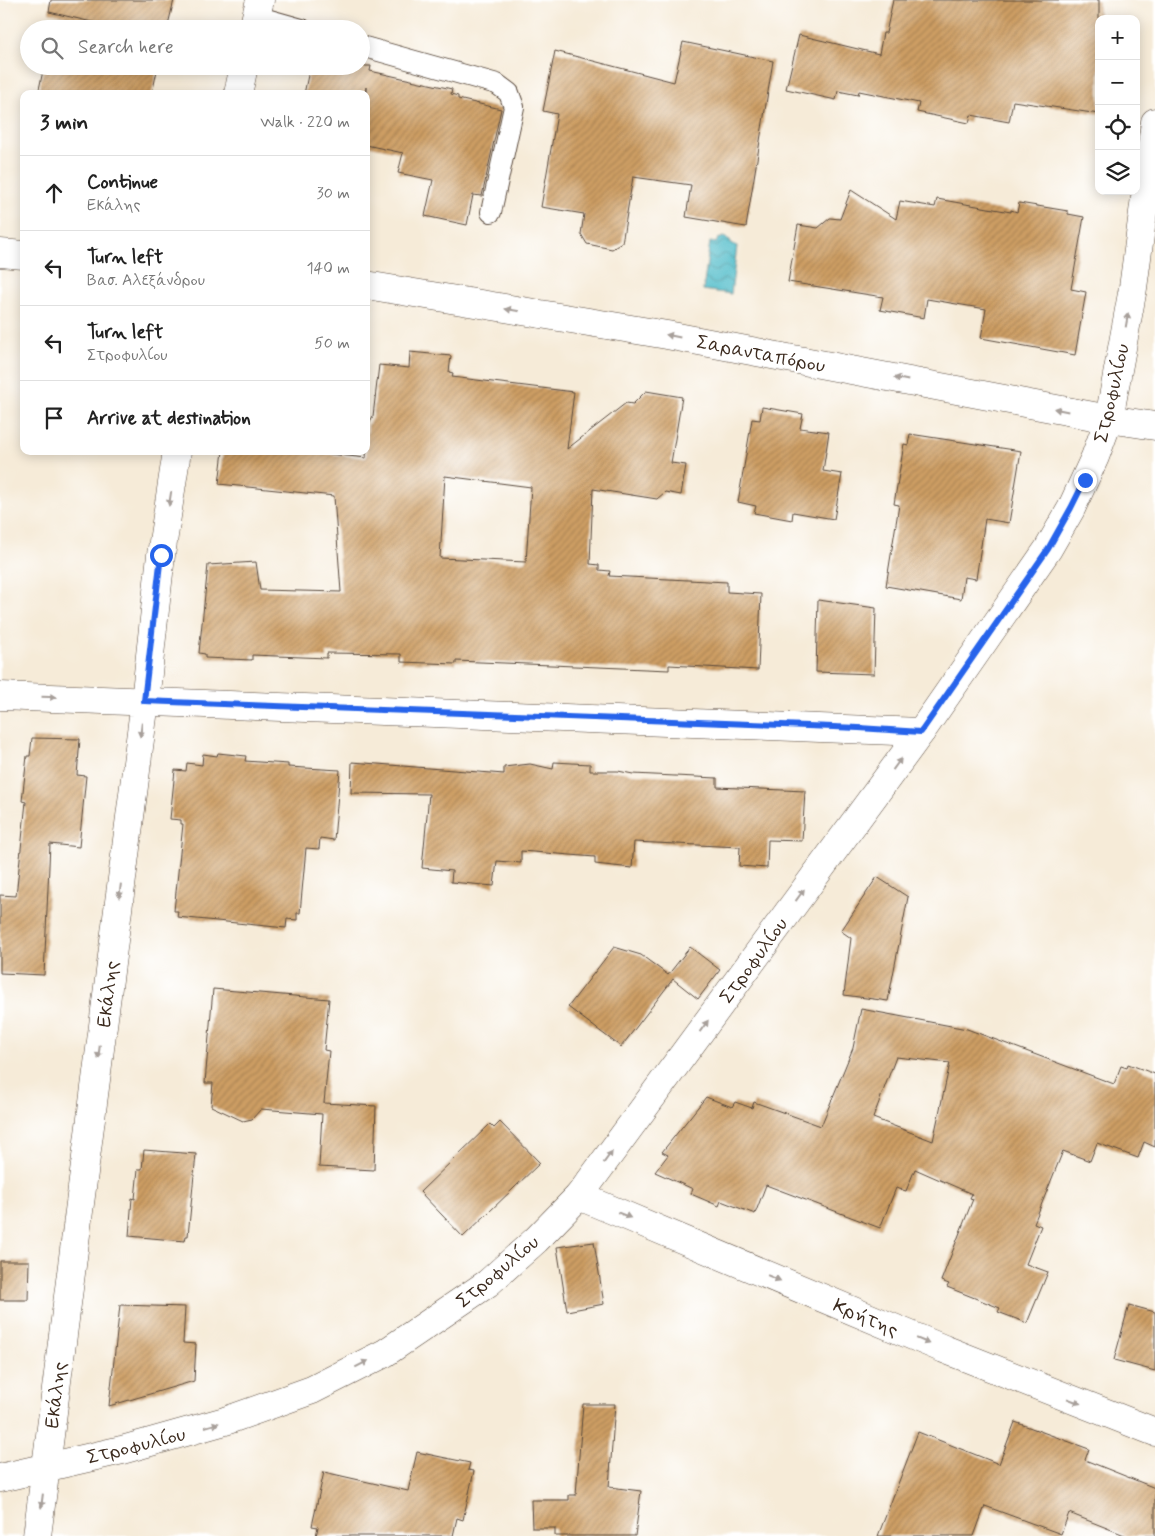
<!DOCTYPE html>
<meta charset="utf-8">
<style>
:root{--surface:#fff;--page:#f6f6f6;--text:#222;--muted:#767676;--line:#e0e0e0}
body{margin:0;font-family:Mynerve,sans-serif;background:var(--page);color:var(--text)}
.controls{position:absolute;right:15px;top:15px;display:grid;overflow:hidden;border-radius:10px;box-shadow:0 2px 12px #0003}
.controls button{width:45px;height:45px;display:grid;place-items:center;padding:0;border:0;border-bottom:1px solid var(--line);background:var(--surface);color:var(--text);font:25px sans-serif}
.stop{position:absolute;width:15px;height:15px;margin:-11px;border:4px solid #2563eb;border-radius:50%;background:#fff}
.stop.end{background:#2563eb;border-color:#fff;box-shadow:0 1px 5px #0008}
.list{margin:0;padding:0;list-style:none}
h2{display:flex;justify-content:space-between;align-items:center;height:65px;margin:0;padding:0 20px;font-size:21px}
h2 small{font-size:16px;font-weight:400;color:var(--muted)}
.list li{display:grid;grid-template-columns:32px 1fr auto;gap:15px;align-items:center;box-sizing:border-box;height:75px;padding:0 20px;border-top:1px solid var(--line)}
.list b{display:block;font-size:19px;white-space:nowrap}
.list p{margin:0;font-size:16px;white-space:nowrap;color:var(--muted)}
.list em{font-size:16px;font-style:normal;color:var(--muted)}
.icon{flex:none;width:28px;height:28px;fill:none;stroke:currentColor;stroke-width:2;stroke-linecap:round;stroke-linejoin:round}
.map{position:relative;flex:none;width:1155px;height:1536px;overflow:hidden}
.search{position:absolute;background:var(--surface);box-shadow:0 2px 12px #0003;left:20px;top:20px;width:350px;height:55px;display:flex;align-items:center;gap:12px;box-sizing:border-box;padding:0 18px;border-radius:28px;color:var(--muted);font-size:19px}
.panel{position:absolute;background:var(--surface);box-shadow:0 2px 12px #0003;left:20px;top:90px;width:350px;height:365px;border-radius:10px}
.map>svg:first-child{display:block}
</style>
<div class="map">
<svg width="1155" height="1536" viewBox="0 0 1155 1536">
<defs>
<pattern id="water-waves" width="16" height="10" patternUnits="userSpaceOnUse" patternTransform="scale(1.25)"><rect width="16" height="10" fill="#4fbcc9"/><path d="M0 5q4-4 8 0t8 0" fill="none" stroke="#4399a3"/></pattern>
<pattern id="building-hatch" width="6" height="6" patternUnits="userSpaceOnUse" patternTransform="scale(1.25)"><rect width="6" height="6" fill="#cd9e64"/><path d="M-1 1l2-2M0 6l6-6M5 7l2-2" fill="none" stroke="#a88152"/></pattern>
</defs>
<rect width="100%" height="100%" fill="#fff"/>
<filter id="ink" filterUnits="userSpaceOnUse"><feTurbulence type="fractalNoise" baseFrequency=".02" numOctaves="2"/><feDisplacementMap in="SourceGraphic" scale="10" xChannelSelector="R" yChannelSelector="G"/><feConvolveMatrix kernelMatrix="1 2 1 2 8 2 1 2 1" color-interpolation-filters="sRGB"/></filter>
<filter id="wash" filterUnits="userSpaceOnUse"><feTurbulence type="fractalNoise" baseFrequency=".0096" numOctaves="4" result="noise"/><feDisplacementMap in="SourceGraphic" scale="20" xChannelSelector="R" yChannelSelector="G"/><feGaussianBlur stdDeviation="1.12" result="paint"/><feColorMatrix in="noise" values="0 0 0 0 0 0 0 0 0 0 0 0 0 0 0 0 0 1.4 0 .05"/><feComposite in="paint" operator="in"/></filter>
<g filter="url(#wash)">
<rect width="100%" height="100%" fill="#f6ebd8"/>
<!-- water -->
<path fill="url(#water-waves)" stroke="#457374" d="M 724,237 L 730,240 L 732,244 L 737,246 L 731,294 L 703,290 L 710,242 L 716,243 L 718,239 Z"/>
<g id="blocks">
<!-- building -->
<path fill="url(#building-hatch)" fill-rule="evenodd" d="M 51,0 L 174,0 L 167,29 L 122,29 L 49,12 Z
M 893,0 L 1099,0 L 1099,114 L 1013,101 L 1009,122 L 971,115 L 969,123 L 917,112 L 919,103 L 859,91 L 858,95 L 838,91 L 836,100 L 786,89 L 799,35 L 879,54 L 883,33 L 886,33 Z
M 683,42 L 773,61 L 746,227 L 686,217 L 691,185 L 633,177 L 622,243 L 612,249 L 587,244 L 581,234 L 584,214 L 541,207 L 557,114 L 543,111 L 555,51 L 674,82 Z
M 44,66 L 158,66 L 152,94 L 38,94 Z
M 310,66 L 371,66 L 370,71 L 452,89 L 451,94 L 458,96 L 458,99 L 501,109 L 482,196 L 473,195 L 467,225 L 425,216 L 433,180 L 398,173 L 403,153 L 366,145 L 366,87 L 365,94 L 304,94 Z
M 851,190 L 896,219 L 900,201 L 935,207 L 937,199 L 1011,212 L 1011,210 L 1017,212 L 1019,203 L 1068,211 L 1068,214 L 1084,217 L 1071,289 L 1086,292 L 1075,355 L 981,338 L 986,309 L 927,299 L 924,318 L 880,310 L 883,297 L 788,282 L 798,225 L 818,228 L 830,218 L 840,219 Z
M 410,352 L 451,356 L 449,372 L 453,373 L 452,377 L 574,392 L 567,449 L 626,403 L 633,404 L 646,391 L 682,397 L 671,463 L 686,465 L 681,495 L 665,492 L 657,499 L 593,489 L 590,564 L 599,565 L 599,570 L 610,571 L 609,576 L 727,582 L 727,592 L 761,594 L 758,670 L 669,665 L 669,670 L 456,661 L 456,664 L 401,662 L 401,654 L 327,653 L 327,658 L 252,655 L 252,660 L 205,658 L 205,654 L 199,653 L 208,565 L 256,562 L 260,590 L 341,592 L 334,496 L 219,484 L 223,451 L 303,451 L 366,458 L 368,425 L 373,416 L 379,365 L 409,368 ZM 445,476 L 531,487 L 526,562 L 440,558 Z
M 762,407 L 803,414 L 800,428 L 829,432 L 823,471 L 842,474 L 834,519 L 793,512 L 792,520 L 754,513 L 756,506 L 738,502 L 752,419 L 760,420 Z
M 910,434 L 1021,451 L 1009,523 L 985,519 L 976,579 L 964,577 L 961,599 L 886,586 L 899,505 L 894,504 L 904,444 L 908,445 Z
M 818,600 L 876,608 L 874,674 L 816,672 Z
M 32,738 L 80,739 L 77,775 L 86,776 L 79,847 L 50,844 L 44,975 L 0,973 L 0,895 L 16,896 L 26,802 L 22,801 L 27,756 L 30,756 Z
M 218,753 L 246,756 L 245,761 L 288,764 L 288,767 L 340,770 L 334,840 L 320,838 L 319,849 L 306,848 L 300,913 L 297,913 L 297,920 L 287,919 L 286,928 L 177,917 L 178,911 L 174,911 L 183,824 L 181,824 L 181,820 L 170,819 L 175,770 L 186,771 L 187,763 L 202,765 L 203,754 L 217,756 Z
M 352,762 L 504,774 L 504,767 L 530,764 L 553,769 L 554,762 L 590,764 L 590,771 L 618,771 L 633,774 L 717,778 L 717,787 L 805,791 L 802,841 L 768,840 L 767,868 L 739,866 L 740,847 L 634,842 L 632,868 L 595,864 L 595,857 L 521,851 L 521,863 L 497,861 L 494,886 L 451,882 L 452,871 L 422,868 L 429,794 L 351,793 Z
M 877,877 L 908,897 L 888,1001 L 844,995 L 851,938 L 841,931 Z
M 614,947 L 641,955 L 668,975 L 690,947 L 720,970 L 698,999 L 673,979 L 621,1047 L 568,1007 Z
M 213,989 L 329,999 L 324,1050 L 329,1051 L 324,1103 L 376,1106 L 374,1170 L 319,1167 L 322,1114 L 261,1109 L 252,1119 L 243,1121 L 211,1106 L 213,1083 L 205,1083 Z
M 861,1009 L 967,1029 L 1114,1084 L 1121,1066 L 1127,1068 L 1128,1064 L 1155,1074 L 1155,1147 L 1144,1142 L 1138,1158 L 1097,1143 L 1090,1161 L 1063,1151 L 1034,1223 L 1041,1226 L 1026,1264 L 1048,1272 L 1027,1323 L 998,1312 L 1000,1308 L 947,1287 L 949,1284 L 941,1281 L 973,1199 L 970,1198 L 972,1194 L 915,1169 L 906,1191 L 896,1188 L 880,1228 L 766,1185 L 755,1214 L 721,1201 L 719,1206 L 691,1194 L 693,1189 L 655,1172 L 668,1155 L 662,1152 L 706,1097 L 732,1107 L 735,1102 L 752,1108 L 754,1102 L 821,1126 L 853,1048 ZM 896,1057 L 950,1063 L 933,1141 L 873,1118 Z
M 500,1122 L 540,1163 L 463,1237 L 420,1192 L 490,1124 L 494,1128 Z
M 144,1150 L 196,1154 L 188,1236 L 186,1236 L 185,1241 L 129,1236 L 132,1198 L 135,1199 L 138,1169 L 142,1169 Z
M 594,1242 L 604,1304 L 567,1311 L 557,1247 Z
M 0,1261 L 29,1261 L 28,1300 L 0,1300 Z
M 120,1305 L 185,1307 L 183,1343 L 196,1344 L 194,1381 L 109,1406 Z
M 1129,1305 L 1155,1312 L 1155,1371 L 1114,1360 Z
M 583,1404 L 615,1404 L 609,1487 L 641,1491 L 635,1536 L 555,1536 L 555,1528 L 532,1528 L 531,1500 L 569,1500 L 569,1495 L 576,1495 Z
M 1015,1422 L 1089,1449 L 1085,1460 L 1155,1488 L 1155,1536 L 1127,1536 L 1069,1513 L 1061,1534 L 985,1506 L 974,1536 L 878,1536 L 918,1432 L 999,1464 Z
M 417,1452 L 470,1463 L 468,1470 L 474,1471 L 463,1520 L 457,1518 L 453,1536 L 316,1536 L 318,1527 L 312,1526 L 324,1472 L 408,1491 Z"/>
</g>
</g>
<g filter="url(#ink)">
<use href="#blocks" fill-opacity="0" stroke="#57473a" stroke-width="1"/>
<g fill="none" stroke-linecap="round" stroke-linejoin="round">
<defs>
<path id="service" d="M 256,16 L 302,29
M 361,46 L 497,84 L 509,93 L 514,107 L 491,212"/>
<path id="minor" d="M 253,29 L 260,0
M 238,94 L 244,66
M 0,253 L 24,255
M 366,285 L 667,335 L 1109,419 L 1155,426
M 0,696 L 921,732
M 579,1196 L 944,1349 L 1155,1432
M 37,1536 L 145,701 L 161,555 L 177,451"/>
<path id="tertiary" d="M 0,1478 L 122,1450 L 225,1421 L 312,1390 L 385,1353 L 488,1283 L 536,1240 L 579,1196 L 921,732 L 1048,549 L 1071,509 L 1095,457 L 1109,419 L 1133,288 L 1155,122"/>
</defs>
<!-- service casing -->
<use href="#service" stroke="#57473a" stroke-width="22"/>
<!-- minor casing -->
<use href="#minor" stroke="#57473a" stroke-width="29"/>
<!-- tertiary casing -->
<use href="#tertiary" stroke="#57473a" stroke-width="29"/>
<!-- service -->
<use href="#service" stroke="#fff" stroke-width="20"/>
<!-- minor -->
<use href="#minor" stroke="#fff" stroke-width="28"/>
<!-- tertiary -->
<use href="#tertiary" stroke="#fff" stroke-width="28"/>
</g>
<!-- one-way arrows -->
<defs><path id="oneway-solid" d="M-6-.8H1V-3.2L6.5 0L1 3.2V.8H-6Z" transform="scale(1.25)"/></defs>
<g fill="#a79f9a">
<use href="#oneway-solid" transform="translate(512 310) rotate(-171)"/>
<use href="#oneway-solid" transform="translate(1127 320) rotate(-80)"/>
<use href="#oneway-solid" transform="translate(673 336) rotate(-169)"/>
<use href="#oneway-solid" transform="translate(901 379) rotate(-169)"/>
<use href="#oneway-solid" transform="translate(1061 410) rotate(-169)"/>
<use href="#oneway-solid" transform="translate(170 499) rotate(99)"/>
<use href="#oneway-solid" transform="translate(49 697) rotate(2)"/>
<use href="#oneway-solid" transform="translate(141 730) rotate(97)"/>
<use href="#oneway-solid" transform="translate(897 764) rotate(-54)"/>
<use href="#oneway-solid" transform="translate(120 891) rotate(97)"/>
<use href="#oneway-solid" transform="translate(800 895) rotate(-54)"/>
<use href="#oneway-solid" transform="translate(704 1026) rotate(-54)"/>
<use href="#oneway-solid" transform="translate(99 1052) rotate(97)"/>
<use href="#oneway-solid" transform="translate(608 1157) rotate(-54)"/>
<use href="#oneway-solid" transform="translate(624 1215) rotate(23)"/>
<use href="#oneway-solid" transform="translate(774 1278) rotate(23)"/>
<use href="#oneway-solid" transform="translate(923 1341) rotate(23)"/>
<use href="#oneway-solid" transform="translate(362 1364) rotate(-27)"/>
<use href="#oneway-solid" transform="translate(1074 1401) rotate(21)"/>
<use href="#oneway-solid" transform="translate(212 1425) rotate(-16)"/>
<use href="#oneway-solid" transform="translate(42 1501) rotate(97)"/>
</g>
</g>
<g fill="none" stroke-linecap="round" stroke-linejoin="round" filter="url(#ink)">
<!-- route -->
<path stroke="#2563eb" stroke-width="6" d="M 161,555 L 144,701 L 859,728 L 921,732 L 1048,549 L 1071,508 L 1085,480"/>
</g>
<g text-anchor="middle" stroke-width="4" stroke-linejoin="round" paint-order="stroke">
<!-- street labels -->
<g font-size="20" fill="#3b2a1e" stroke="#fff">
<text transform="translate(761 353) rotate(11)" y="7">Σαρανταπόρου</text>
<text transform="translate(1111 393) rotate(-77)" y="7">Στροφυλίου</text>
<text transform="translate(753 960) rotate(-54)" y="7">Στροφυλίου</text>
<text transform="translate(107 994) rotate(-83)" y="7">Εκάλης</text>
<text transform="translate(497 1271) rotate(-40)" y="7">Στροφυλίου</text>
<text transform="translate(866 1317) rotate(23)" y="7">Κρήτης</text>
<text transform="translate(55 1395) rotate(-83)" y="7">Εκάλης</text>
<text transform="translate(136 1445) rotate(-14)" y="7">Στροφυλίου</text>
</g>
</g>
</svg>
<div class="controls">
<button>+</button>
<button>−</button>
<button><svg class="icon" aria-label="locate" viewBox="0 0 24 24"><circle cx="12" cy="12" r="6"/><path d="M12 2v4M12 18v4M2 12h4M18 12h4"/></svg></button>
<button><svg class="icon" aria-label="layers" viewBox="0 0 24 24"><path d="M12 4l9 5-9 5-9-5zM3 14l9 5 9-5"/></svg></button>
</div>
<div class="stop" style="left:161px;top:555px"></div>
<div class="stop end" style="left:1085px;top:480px"></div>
<div class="search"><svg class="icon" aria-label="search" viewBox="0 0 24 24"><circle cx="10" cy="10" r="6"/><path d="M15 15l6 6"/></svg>Search here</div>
<section class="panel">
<h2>3 min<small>Walk · 220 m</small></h2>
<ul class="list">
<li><svg class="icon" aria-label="ahead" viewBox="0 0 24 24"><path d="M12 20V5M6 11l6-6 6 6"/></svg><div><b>Continue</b><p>Εκάλης</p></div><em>30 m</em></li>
<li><svg class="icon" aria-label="left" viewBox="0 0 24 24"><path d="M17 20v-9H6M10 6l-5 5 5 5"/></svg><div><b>Turn left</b><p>Βασ. Αλεξάνδρου</p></div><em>140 m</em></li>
<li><svg class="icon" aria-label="left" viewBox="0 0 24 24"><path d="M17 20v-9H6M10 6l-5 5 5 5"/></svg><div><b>Turn left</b><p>Στροφυλίου</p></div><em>50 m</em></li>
<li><svg class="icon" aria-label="arrive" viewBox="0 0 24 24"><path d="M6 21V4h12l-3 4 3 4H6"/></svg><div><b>Arrive at destination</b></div></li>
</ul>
</section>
</div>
